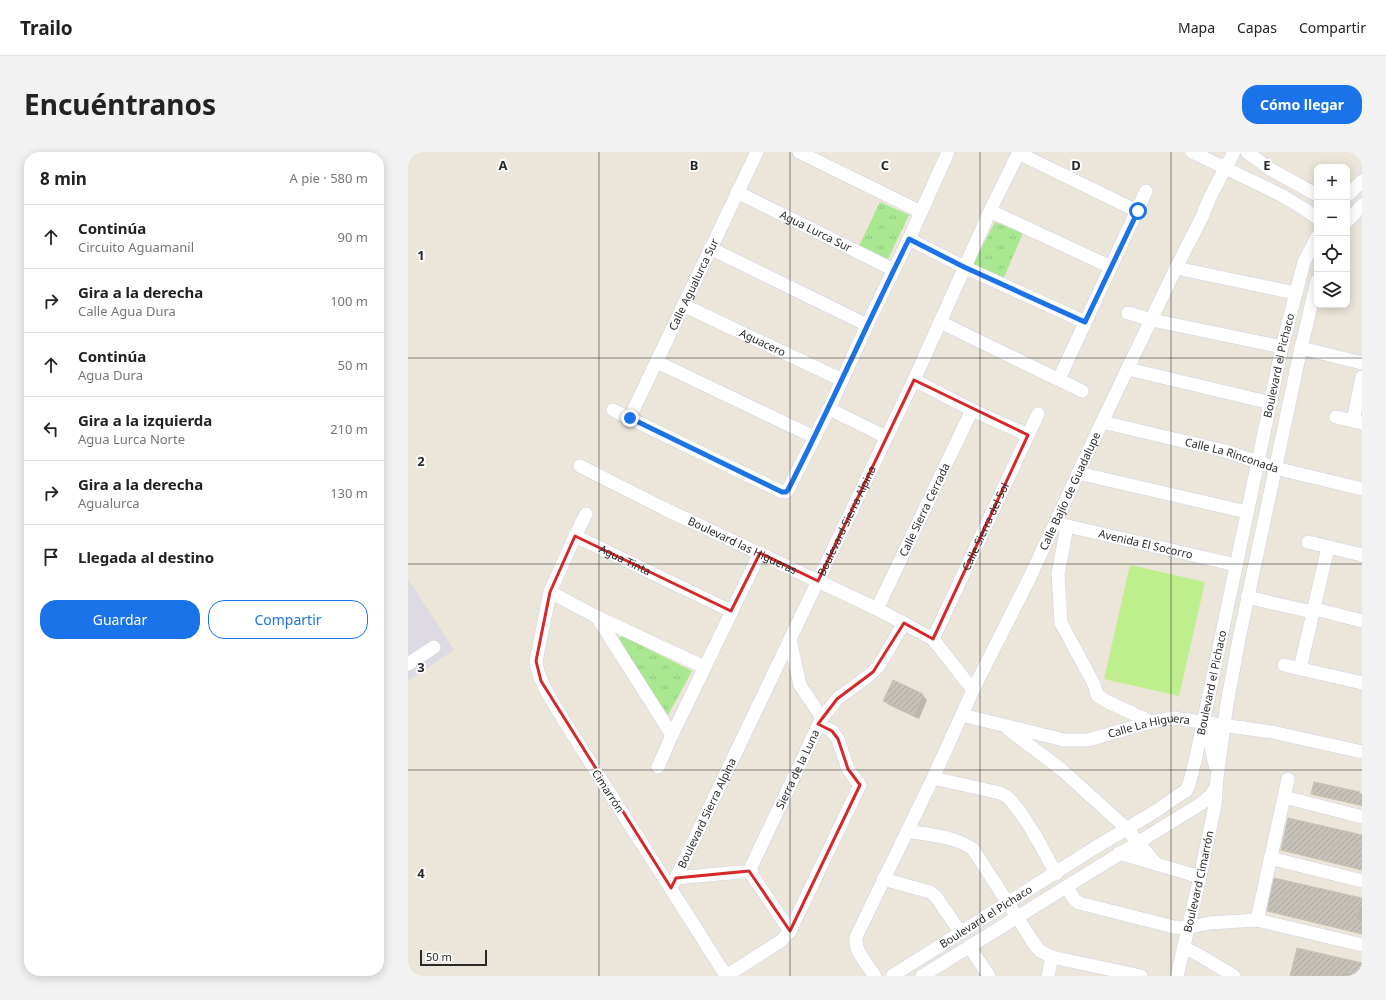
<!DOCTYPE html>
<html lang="es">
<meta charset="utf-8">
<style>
:root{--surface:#fff;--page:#f2f2f2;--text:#222;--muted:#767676;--line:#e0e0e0;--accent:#1a73e8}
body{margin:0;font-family:"Noto Sans",sans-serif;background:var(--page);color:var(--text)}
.controls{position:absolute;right:12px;top:12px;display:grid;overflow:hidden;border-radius:8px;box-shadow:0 2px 10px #0003}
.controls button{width:36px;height:36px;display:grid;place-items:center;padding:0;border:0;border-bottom:1px solid var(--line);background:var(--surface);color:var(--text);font:20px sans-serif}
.scale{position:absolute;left:12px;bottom:10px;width:67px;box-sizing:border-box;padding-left:4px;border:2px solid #292929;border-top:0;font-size:11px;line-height:14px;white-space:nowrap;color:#292929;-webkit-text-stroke:3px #fff;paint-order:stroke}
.stop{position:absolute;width:12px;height:12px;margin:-9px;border:3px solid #1a73e8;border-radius:50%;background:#fff}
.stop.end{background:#1a73e8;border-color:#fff;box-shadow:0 1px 4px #0008}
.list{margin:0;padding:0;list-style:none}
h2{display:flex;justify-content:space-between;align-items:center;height:52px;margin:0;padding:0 16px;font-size:17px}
h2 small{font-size:13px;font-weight:400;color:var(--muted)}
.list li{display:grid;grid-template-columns:26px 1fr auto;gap:12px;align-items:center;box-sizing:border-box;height:64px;padding:0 16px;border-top:1px solid var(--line)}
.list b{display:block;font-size:15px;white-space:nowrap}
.list p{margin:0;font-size:13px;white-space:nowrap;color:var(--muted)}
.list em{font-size:13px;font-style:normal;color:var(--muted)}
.actions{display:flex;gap:8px;padding:12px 16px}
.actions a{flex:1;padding:9px 0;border:1px solid var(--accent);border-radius:16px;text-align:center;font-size:14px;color:var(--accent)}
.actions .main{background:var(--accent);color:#fff}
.icon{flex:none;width:22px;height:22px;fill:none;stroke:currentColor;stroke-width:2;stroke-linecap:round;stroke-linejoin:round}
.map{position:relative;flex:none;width:954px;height:824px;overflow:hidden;border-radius:16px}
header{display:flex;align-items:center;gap:24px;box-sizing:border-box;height:56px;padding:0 20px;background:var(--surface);border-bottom:1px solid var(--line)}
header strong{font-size:19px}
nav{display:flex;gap:22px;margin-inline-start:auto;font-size:14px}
.intro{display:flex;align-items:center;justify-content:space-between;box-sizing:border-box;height:96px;padding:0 24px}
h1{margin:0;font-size:28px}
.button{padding:10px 18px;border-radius:16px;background:var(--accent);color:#fff;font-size:14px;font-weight:700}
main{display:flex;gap:24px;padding:0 24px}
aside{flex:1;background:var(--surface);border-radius:16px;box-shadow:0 2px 10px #0003}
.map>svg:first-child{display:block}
</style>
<header>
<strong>Trailo</strong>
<nav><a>Mapa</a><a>Capas</a><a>Compartir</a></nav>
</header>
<div class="intro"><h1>Encuéntranos</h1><a class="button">Cómo llegar</a></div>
<main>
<aside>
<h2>8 min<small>A pie · 580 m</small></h2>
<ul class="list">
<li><svg class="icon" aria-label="ahead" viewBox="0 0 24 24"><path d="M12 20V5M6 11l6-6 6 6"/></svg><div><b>Continúa</b><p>Circuito Aguamanil</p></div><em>90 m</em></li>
<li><svg class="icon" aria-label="right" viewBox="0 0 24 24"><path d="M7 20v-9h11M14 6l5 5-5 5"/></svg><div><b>Gira a la derecha</b><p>Calle Agua Dura</p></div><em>100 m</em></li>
<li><svg class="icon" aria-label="ahead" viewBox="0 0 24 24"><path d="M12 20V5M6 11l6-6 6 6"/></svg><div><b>Continúa</b><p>Agua Dura</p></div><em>50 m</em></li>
<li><svg class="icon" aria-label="left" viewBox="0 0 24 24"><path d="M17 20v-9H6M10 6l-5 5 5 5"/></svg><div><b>Gira a la izquierda</b><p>Agua Lurca Norte</p></div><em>210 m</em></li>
<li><svg class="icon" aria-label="right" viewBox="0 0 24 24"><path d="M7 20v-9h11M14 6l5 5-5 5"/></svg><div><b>Gira a la derecha</b><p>Agualurca</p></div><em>130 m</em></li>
<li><svg class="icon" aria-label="arrive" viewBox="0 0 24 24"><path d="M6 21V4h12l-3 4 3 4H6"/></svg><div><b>Llegada al destino</b></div></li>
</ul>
<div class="actions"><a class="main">Guardar</a><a>Compartir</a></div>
</aside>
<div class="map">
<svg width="954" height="824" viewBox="0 0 954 824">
<defs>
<pattern id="grass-tufts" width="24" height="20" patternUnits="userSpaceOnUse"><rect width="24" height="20" fill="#a9e791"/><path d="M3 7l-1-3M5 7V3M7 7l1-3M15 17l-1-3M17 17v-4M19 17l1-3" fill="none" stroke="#91c67d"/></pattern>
<pattern id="building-hatch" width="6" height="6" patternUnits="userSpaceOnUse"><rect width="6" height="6" fill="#c7c2b9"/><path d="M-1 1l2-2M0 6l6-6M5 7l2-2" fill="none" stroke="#aba79f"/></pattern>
</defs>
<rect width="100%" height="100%" fill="#ece5d9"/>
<!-- industrial -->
<path fill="#dedae4" d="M 0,427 L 46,498 L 0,529 Z"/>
<!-- grass -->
<path fill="url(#grass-tufts)" d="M 472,50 L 501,63 L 480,107 L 451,94 Z
M 587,70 L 615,81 L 594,130 L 564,114 Z
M 214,484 L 284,519 L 258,567 L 208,488 Z"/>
<!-- pitch -->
<path fill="#bfef8c" d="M 722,413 L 797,430 L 771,544 L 696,527 Z"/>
<!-- shadow -->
<path fill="#0003" d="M 485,530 L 515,543 L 519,548 L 511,567 L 481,553 L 476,548 Z
M 907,631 L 954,642 L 954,654 L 906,643 Z
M 954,685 L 954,718 L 874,698 Z
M 954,748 L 954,782 L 860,759 Z
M 954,812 L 954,824 L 883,824 Z"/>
<!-- building -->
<path fill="url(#building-hatch)" stroke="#c7c1b3" d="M 485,528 L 515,542 L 506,563 L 475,549 Z
M 906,630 L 952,640 L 951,645 L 954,645 L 953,653 L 903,642 Z
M 880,666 L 954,683 L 954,718 L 873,698 Z
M 866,726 L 954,746 L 954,754 L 951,754 L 948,768 L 954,769 L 954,782 L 859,759 Z
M 889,796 L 954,811 L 954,819 L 953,818 L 952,823 L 938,820 L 937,824 L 882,824 Z"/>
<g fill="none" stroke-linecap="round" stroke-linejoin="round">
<defs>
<g id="minor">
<path d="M 391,0 L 513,60"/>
<path d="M 784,0 L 873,43 L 898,58 L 909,66"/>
<path d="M 839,0 L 862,17 L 909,43"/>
<path d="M 610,1 L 729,59"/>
<path id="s1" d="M 329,40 L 486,118"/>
<path d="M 939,44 L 954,29"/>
<path d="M 582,59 L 703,115"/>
<path d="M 939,70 L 954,53"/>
<path d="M 501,87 L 556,115 L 677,170"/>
<path d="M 302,96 L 459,173"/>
<path d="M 768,116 L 887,141"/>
<path id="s2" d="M 275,153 L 434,228"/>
<path d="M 720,161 L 744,168 L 874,195"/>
<path d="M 532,170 L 674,239"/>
<path d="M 893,196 L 954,211"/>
<path d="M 249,210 L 406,285"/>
<path d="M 720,217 L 863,251"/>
<path d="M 651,227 L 738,39"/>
<path d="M 506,228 L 564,258 L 620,283"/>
<path d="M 421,257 L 478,285"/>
<path d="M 205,258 L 374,340 L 378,340 L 380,338 L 421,257 L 459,173 L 501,87 L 540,0"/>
<path id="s3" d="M 222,265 L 349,0"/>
<path d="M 928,265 L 954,271"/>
<path d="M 945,269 L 954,225"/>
<path id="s4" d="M 694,270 L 817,299 L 867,316 L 954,337"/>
<path id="s5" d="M 172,314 L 255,356 L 469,457 L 525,487 L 565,538"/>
<path d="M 670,321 L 839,360"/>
<path id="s6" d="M 651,372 L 828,413"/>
<path d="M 659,375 L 650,422 L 653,471 L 686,532 L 689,543 L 698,549 L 743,570"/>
<path d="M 167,384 L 178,362"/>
<path d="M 900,390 L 954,403"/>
<path d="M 142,440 L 189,465 L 296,515"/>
<path d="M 839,445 L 904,460 L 911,458 L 954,469"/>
<path id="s7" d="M 469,457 L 564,258"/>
<path d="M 189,465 L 264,583 L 352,401"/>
<path id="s8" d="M 525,487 L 630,262"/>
<path d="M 382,488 L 392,533 L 414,566"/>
<path d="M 0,512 L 26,495"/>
<path d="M 876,513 L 954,531"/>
<path d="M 892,517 L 920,395"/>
<path id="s9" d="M 554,563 L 656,588 L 680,588 L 743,570 L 765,566 L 864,580 L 954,600"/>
<path d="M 796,570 L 801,574 L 803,579 L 803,595 L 807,613"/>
<path d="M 600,577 L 654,618 L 719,677 L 747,711"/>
<path d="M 250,615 L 264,583"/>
<path d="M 525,626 L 592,641 C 597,643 601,646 604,650 C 621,670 636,699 648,722"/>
<path d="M 876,645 L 954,665"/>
<path d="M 499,679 C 521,683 546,684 565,697 L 627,793 L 632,799 L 644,805 L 733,824"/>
<path d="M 711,701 L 792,725"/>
<path d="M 862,706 L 954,729"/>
<path d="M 268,726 L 343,719"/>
<path d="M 475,727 L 522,740 L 528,745 L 553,781"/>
<path d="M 658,735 L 667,748 L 671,751 L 766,775 L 779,776 L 801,771 L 849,768 L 954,793"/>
<path id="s10" d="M 263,736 L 506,228 L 582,59 L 611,0"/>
<path d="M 849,768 L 880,627"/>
<path id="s11" d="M 382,779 L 344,723 L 343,715 L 414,566 L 429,547 L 459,525 L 470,515 L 496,471"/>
<path d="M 561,794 L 581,824"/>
<path d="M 775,795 L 791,803 L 826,824"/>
<path id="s12" d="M 318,824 C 270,747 220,671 172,594 C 160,574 129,531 128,509 L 142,440 L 167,384 L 323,459"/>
<path d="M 318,824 L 373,789 L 382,779 L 452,633 L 440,617 L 430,587 L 424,579 L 411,572"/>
<path id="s13" d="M 467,824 C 459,812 446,799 448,785 L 525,626 L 565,538 L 622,425 L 694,270 L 768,116 L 794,65 L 802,45 L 826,0"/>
<path id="s14" d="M 484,824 L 680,700 L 748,659 L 774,641 L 778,639 L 781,633 L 788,605 L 874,195 L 896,110 L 909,85"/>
<path d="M 514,824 L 794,651 L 802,644 L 808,635"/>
<path d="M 640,824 L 644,805"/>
<path id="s15" d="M 769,824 L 792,725 L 807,653 L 809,626 L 819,552 L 831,487 L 893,196 L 909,129"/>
</g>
</defs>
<!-- minor casing -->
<use href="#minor" stroke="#ced1e3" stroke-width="14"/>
<!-- minor -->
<use href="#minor" stroke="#fff" stroke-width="13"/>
</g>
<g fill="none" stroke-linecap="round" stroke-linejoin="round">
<!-- route -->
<path stroke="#1a73e8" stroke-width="5" d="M 222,266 L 374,340 L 378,340 L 380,338 C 422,255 460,170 501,87 L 556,115 L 677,170 L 730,59"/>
</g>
<!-- marked area -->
<path fill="none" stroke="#d62828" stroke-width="3" stroke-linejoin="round" d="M 506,228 L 620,283 L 525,487 L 496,471 L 465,520 L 429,547 L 410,572 L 424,579 L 430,587 L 440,617 L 452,633 L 382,779 L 341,719 L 268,726 L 263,736 L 133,529 L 128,509 L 142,440 L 167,384 L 323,459 L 352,401 L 410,429 Z"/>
<!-- grid -->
<path fill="none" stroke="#292929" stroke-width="1" stroke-opacity="0.55" d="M 191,0 L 191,824M 382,0 L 382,824M 572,0 L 572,824M 763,0 L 763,824M 0,206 L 954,206M 0,412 L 954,412M 0,618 L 954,618"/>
<g text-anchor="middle" stroke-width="4" stroke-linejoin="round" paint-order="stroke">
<!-- street labels -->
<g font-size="11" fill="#292929" stroke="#fff">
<text dy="4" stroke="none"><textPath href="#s1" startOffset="88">Agua Lurca Sur</textPath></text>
<text dy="4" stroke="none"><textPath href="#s3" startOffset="147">Calle Agualurca Sur</textPath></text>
<text dy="4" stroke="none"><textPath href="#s2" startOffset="88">Aguacero</textPath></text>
<text dy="4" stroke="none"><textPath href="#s14" startOffset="783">Boulevard el Pichaco</textPath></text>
<text dy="4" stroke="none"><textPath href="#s4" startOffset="134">Calle La Rinconada</textPath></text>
<text dy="4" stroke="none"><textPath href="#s13" startOffset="539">Calle Bajío de Guadalupe</textPath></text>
<text dy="4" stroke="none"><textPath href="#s7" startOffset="110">Calle Sierra Cerrada</textPath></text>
<text dy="4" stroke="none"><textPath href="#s10" startOffset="407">Boulevard Sierra Alpina</textPath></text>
<text dy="4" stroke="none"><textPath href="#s8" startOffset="124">Calle Sierra del Sol</textPath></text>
<text dy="4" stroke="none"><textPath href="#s6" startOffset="89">Avenida El Socorro</textPath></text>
<text dy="4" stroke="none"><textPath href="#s5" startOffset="181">Boulevard las Higueras</textPath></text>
<text dy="4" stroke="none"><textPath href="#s12" startOffset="556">Agua Tinta</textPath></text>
<text dy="4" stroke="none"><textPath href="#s14" startOffset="459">Boulevard el Pichaco</textPath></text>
<text dy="4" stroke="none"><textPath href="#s9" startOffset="192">Calle La Higuera</textPath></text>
<text dy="4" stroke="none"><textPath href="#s11" startOffset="184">Sierra de la Luna</textPath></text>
<text transform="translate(200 639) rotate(57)" y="4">Cimarrón</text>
<text dy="4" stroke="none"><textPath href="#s10" startOffset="83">Boulevard Sierra Alpina</textPath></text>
<text dy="4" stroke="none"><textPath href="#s15" startOffset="97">Boulevard Cimarrón</textPath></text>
<text dy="4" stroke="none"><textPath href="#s14" startOffset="111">Boulevard el Pichaco</textPath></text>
</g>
</g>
<g font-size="13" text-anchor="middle" font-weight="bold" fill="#292929" stroke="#fff" stroke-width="4" stroke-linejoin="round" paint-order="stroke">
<text x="95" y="18">A</text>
<text x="286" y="18">B</text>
<text x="477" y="18">C</text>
<text x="668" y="18">D</text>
<text x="859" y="18">E</text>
<text x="13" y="108">1</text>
<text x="13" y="314">2</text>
<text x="13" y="520">3</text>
<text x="13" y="726">4</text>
</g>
</svg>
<div class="controls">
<button>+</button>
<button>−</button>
<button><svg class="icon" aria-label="locate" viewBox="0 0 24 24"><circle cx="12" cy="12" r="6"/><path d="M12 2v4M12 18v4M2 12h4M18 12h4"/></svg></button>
<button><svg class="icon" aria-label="layers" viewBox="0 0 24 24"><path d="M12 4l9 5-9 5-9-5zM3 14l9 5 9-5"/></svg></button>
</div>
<div class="scale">50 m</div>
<div class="stop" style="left:730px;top:59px"></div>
<div class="stop end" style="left:222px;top:266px"></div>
</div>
</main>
